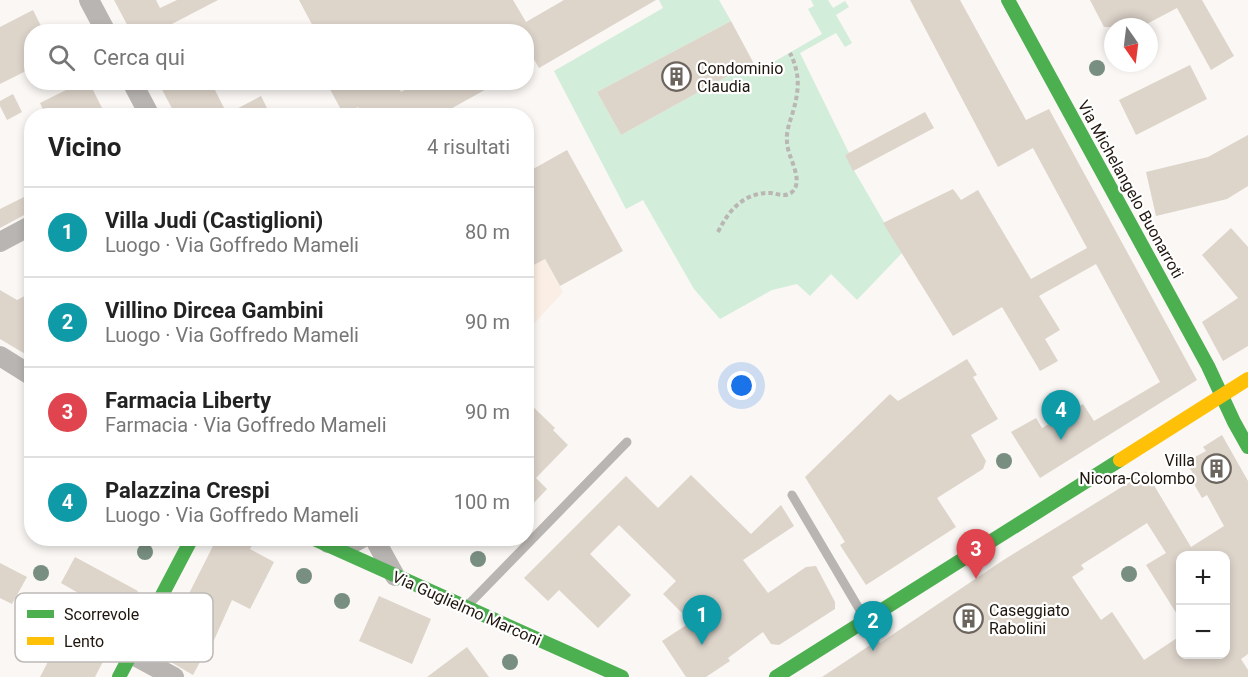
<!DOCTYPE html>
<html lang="it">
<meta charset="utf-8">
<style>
:root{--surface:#fff;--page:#f2f2f2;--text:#222;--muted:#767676;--line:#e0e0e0;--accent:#6c655e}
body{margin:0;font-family:Roboto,sans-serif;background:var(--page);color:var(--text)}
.controls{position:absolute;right:18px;bottom:18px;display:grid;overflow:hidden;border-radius:12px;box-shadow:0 3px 9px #0003}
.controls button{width:54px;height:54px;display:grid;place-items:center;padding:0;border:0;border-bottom:2px solid var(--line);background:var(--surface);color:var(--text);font:30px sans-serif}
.compass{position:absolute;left:1104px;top:18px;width:54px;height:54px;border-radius:50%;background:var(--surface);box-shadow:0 3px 9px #0003;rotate:166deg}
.you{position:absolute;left:742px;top:386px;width:21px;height:21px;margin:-15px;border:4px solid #fff;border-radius:50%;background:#1a73e8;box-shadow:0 0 0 9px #1a73e833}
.badge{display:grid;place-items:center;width:39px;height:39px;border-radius:50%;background:var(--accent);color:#fff;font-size:20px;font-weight:700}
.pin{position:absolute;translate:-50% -50px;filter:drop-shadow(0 2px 3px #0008)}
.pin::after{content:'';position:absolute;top:32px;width:21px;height:18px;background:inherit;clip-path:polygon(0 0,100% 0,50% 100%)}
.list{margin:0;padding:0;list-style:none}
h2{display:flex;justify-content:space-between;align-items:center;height:78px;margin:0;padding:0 24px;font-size:26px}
h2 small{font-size:20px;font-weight:400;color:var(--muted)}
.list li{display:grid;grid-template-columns:39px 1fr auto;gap:18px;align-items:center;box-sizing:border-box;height:90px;padding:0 24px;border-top:2px solid var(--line)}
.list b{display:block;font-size:22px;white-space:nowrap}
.list p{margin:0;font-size:20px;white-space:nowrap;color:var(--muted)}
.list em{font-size:20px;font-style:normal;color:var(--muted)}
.icon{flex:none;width:33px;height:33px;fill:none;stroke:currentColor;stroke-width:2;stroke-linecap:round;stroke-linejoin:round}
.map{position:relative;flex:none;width:1248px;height:677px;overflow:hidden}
.search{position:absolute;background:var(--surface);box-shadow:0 3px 9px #0003;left:24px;top:24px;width:510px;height:66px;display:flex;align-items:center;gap:15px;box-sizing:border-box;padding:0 21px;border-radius:24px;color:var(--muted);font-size:22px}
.panel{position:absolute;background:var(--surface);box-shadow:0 3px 9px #0003;left:24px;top:108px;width:510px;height:438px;border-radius:24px}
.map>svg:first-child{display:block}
</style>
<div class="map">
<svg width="1248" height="677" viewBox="0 0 1248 677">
<rect width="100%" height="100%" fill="#faf7f4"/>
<!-- built -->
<path fill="#fbeee4" d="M 526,226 L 563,292 L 527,331 L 526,331 Z"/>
<!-- green -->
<path fill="#d2edd9" d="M 659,0 L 719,0 L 731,21 L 597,92 L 621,135 L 753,62 L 758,71 L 822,34 L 808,9 L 814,6 L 811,0 L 828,0 L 833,8 L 845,1 L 849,7 L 836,15 L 852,43 L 845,47 L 836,33 L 800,53 L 849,153 L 845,155 L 902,253 L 857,300 L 831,274 L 810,296 L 797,284 L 772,290 L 720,319 L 694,289 L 643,200 L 626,209 L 554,71 L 663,8 Z"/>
<!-- building -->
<path fill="#ddd4ca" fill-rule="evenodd" d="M 114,0 L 156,0 L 160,8 L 177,0 L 218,0 L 170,25 L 173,32 L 131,32 Z
M 299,0 L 513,0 L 526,22 L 564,0 L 656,0 L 539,68 L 526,46 L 526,32 L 316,32 Z
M 910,0 L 960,0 L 1026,120 L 1049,109 L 1197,380 L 1040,478 L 1011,432 L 1036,418 L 1042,428 L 1083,404 L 1094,421 L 1160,382 L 1096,264 L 1039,296 L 1060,330 L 1045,339 L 1058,361 L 1040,371 L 1002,307 L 953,336 L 883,223 L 953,189 L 961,200 L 978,190 L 1031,279 L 1087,248 L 1033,148 L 998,167 Z
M 1090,0 L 1202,0 L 1234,56 L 1211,70 L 1177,8 L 1141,27 L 1104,27 Z
M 33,10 L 44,32 L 32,32 L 32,68 L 0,84 L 0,27 Z
M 731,21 L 753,62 L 621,135 L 597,92 Z
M 1190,65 L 1207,99 L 1136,135 L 1119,100 Z
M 82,82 L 89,82 L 106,116 L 46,116 L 40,103 Z
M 158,82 L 211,82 L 227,114 L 261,96 L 271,116 L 176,116 Z
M 326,82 L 396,82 L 401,92 L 419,82 L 499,82 L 438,116 L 363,116 L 358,107 L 344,115 Z
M 13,94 L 22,112 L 7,120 L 0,106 L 0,101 Z
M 925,112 L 934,128 L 853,171 L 845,155 Z
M 1248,135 L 1248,186 L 1227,199 L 1156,216 L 1146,172 L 1208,157 Z
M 567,150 L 623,251 L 560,286 L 545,259 L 526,269 L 526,173 Z
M 32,193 L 32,213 L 26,214 L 0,228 L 0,209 Z
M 1231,228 L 1248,247 L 1248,346 L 1223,361 L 1202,322 L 1238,298 L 1202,255 Z
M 0,290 L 17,300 L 32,292 L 32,358 L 0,339 Z
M 967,359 L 977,375 L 973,377 L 998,419 L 971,435 L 986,461 L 983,469 L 937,498 L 956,527 L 866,585 L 840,545 L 845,542 L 805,477 L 890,394 L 898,401 Z
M 526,400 L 555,428 L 553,430 L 568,445 L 536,478 L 547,489 L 526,511 Z
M 1222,435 L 1248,481 L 1248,654 L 1241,659 L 1248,670 L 1248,677 L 822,677 L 878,640 L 880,643 L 1002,561 L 1146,472 L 1191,547 L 1224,526 L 1207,495 L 1202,498 L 1190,477 L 1194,475 L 1186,462 L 1206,451 L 1203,447 ZM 1147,523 L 1166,553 L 1146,565 L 1180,619 L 1180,555 L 1226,555 L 1226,654 L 1180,654 L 1180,636 L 1144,660 L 1112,612 L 1101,620 L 1072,577 L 1084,569 L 1081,565 Z
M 691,475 L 751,534 L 781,505 L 794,526 L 743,560 L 768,593 L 806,567 L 816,566 L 835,602 L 835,609 L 779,645 L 771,644 L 763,632 L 728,658 L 730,661 L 706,677 L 686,677 L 662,641 L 691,622 L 663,594 L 676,581 L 619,525 L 590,554 L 631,595 L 598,628 L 559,590 L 548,601 L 524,578 L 626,476 L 658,508 Z
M 217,538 L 256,538 L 250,549 L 274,562 L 250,609 L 232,600 L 210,649 L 203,661 L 201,660 L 193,675 L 164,658 L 161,649 Z
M 75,557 L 138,591 L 109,646 L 110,648 L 95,677 L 40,677 L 53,652 L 62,657 L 84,615 L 79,612 L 87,598 L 61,583 Z
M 0,563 L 27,577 L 12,604 L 0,598 Z
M 379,596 L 431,619 L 412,664 L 359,641 Z
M 467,647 L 489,677 L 427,677 Z"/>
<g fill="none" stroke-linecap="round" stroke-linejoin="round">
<!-- path -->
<path stroke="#b9b6b3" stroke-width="4" stroke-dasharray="4.5 3" stroke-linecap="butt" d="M 718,232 C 729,210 744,192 771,193 C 778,194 787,198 793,191 C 804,179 787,156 787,142 C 786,133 789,124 792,115 C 799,92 801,75 790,53"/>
<!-- lane -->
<path stroke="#b9b5b2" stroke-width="9" d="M 792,495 L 864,617
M 468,605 L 627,442"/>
<!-- street -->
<path stroke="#b9b5b2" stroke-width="20" d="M 89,0 L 106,32
M 132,82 L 150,116
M 0,242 L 32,225
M 0,356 L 32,376
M 374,538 L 395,576
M 328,543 L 351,544 L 362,538
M 131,654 L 174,677"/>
<!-- fast -->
<path stroke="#4caf50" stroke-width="14" d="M 1008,0 L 1208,366 L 1234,422 L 1248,447
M 312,538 L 622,677
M 119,677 L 192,538
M 776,677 L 1120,460"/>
<!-- slow -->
<path stroke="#ffc107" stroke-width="14" d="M 1120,460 L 1248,379"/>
</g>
<!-- trees -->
<g fill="#788e80">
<circle cx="1097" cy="68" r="8"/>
<circle cx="1004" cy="461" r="8"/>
<circle cx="145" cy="552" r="8"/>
<circle cx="478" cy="559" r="8"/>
<circle cx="41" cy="573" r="8"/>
<circle cx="1129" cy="574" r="8"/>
<circle cx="304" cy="576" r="8"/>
<circle cx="342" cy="601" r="8"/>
<circle cx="510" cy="662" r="8"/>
</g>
<!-- icons -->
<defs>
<symbol id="building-ring" viewBox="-11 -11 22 22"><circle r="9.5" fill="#fff" stroke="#6c655e" stroke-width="1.5"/><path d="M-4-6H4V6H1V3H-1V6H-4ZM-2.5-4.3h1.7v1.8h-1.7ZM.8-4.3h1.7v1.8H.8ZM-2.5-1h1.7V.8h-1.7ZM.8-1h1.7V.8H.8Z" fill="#6c655e"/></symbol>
</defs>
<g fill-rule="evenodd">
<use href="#building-ring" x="660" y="60" width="33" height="33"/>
<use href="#building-ring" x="1200" y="452" width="33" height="33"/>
<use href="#building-ring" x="952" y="602" width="33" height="33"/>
</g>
<g text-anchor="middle" stroke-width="4.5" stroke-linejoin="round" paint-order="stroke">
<!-- poi labels -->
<g font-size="16" fill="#1f160e" stroke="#fff" text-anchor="start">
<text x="697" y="74">Condominio<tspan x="697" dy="18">Claudia</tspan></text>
<text x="1195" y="466" text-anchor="end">Villa<tspan x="1195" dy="18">Nicora-Colombo</tspan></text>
<text x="989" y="616">Caseggiato<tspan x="989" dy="18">Rabolini</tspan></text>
</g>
<!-- street labels -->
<g font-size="16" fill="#1f160e" stroke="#fff">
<text transform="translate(1131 189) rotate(61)" y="6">Via Michelangelo Buonarroti</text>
<text transform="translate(467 608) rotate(24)" y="6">Via Guglielmo Marconi</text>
</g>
</g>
<!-- legend -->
<rect x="15" y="593" width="198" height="69" rx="9" fill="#fff" stroke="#bcb9b7" stroke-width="1.5"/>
<rect x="27" y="610" width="27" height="8" fill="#4caf50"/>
<rect x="27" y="637" width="27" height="8" fill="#ffc107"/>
<g font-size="16" fill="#1f160e">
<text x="64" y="620">Scorrevole</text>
<text x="64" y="647">Lento</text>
</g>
</svg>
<div class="controls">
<button>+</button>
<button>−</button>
</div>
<svg class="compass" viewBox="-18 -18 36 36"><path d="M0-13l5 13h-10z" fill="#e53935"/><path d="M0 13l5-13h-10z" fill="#767676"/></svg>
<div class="you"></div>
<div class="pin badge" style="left:702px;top:645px;background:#0f9aa8">1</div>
<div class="pin badge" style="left:873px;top:651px;background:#0f9aa8">2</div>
<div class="pin badge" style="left:976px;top:579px;background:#e0444e">3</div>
<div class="pin badge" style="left:1061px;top:440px;background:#0f9aa8">4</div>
<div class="search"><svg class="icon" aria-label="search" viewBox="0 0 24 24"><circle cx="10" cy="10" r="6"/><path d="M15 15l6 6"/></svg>Cerca qui</div>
<section class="panel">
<h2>Vicino<small>4 risultati</small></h2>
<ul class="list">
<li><span class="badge" style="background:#0f9aa8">1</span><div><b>Villa Judi (Castiglioni)</b><p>Luogo · Via Goffredo Mameli</p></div><em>80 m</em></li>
<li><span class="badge" style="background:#0f9aa8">2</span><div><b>Villino Dircea Gambini</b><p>Luogo · Via Goffredo Mameli</p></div><em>90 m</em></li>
<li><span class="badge" style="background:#e0444e">3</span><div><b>Farmacia Liberty</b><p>Farmacia · Via Goffredo Mameli</p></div><em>90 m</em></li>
<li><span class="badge" style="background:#0f9aa8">4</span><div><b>Palazzina Crespi</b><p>Luogo · Via Goffredo Mameli</p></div><em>100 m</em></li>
</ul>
</section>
</div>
